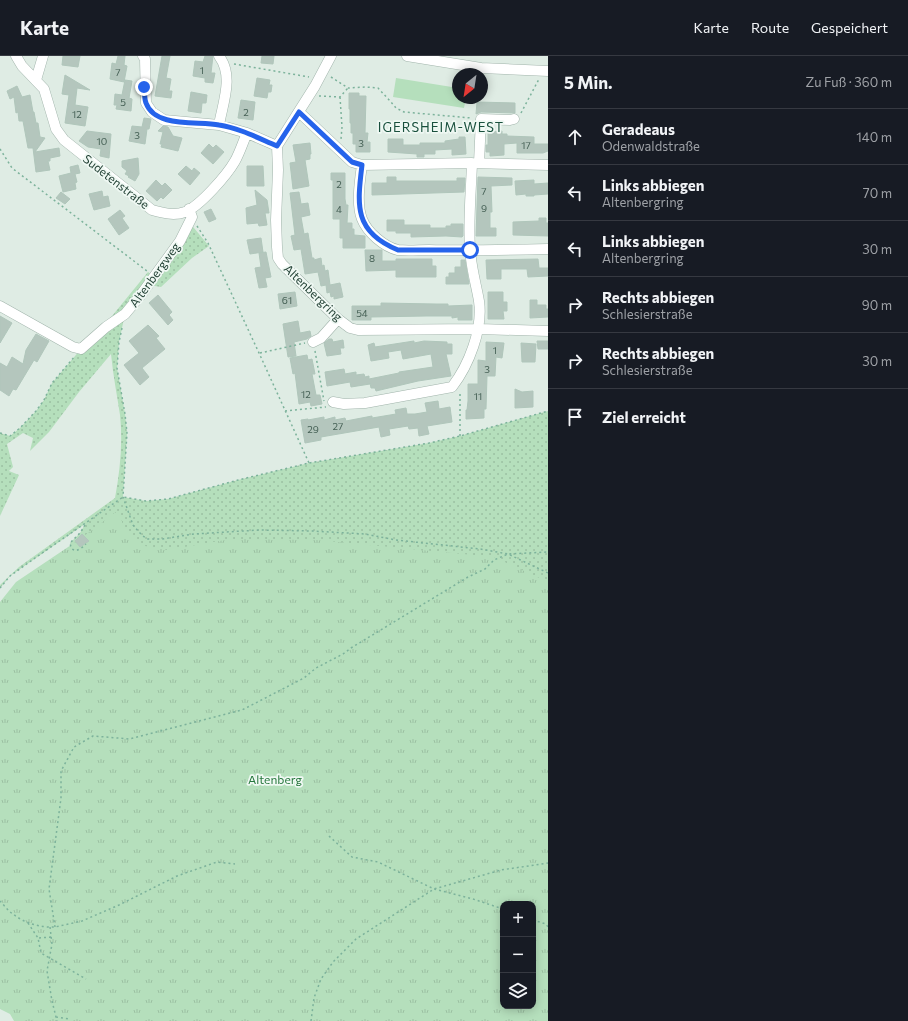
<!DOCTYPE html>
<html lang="de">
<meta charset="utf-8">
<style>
:root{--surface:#171b24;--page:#242831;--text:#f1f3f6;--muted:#9ea1a6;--line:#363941}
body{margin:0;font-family:Commissioner,sans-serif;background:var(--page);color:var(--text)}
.controls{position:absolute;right:12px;bottom:12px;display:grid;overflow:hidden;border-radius:8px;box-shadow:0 2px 10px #0003}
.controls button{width:36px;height:36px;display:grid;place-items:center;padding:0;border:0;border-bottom:1px solid var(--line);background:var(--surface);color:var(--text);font:20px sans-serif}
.compass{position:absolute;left:452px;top:12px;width:36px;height:36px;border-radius:50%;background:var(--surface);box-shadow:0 2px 10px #0003;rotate:210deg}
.stop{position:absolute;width:12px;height:12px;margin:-9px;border:3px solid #2563eb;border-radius:50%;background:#fff}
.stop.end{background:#2563eb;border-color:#fff;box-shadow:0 1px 4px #0008}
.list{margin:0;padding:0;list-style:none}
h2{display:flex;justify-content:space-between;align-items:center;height:52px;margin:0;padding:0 16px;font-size:17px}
h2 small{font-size:13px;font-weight:400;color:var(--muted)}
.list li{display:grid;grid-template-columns:26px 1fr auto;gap:12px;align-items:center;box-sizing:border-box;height:56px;padding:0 16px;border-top:1px solid var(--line)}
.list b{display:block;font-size:15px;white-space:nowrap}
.list p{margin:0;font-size:13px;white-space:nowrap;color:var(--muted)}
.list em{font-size:13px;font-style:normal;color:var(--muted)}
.icon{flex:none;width:22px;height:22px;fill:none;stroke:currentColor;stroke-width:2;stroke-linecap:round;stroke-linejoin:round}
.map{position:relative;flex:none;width:548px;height:965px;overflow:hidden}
header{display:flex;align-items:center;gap:24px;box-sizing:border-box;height:56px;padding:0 20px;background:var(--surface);border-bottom:1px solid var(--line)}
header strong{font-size:19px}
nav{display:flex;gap:22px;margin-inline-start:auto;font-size:14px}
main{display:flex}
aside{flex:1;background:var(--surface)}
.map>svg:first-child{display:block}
</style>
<header>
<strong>Karte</strong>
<nav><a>Karte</a><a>Route</a><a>Gespeichert</a></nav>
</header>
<main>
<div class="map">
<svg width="548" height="965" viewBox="0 0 548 965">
<defs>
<pattern id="grass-dots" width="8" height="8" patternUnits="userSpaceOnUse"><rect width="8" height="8" fill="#b5dfbc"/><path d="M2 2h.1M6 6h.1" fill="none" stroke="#9bc0a2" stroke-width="1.8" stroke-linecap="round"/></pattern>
<pattern id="park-tufts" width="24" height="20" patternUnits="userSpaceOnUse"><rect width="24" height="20" fill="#b5dfbc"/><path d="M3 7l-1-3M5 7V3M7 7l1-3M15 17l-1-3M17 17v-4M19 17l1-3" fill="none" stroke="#9bc0a2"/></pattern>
</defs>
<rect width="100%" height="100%" fill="#dfece4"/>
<!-- grass -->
<path fill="url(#grass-dots)" d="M 189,166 L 209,190 L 192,202 L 161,231 L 149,229 L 125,258 L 119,286 L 117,312 L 125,358 L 127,377 L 123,441 L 146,445 L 168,443 L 238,424 L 309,407 L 429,387 L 460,380 L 548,355 L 548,746 L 71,492 L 70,487 L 80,477 L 85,468 L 10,520 L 0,532 L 0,529 L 19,511 L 115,442 C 120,415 123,387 120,359 C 117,339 113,319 111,298 L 79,336 L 49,376 L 30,395 L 33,382 L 23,377 L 7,388 L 13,411 L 9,415 L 19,419 L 0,460 L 0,377 L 10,380 L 20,372 L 36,355 L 44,344 L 52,327 L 81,293 L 72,287 L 80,287 L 86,283 L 102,270 L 112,260 L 148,216 L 154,221 Z"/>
<!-- park -->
<path fill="url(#park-tufts)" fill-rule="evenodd" d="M 117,455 L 127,475 L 145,490 L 167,494 L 231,483 L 317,484 L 494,501 L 548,526 L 548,965 L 14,965 L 10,958 L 0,953 L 0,546 L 16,526 L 80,483 ZM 503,848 L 533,848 L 533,950 L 503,950 Z"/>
<!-- garden -->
<path fill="#b5dfbc" d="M 396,22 L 458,32 L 458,42 L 466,42 L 464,52 L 393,41 Z"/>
<!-- building -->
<path fill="#b4c6bd" stroke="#b0c6bb" d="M 63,0 L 80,0 L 78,11 L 62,9 Z
M 118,0 L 125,0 L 124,9 L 127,10 L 124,26 L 110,23 L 112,7 L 116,8 Z
M 162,0 L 170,0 L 166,22 L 171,23 L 169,35 L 172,35 L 171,42 L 155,40 Z
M 205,0 L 213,0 L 211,17 L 215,17 L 213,27 L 205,26 L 205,22 L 193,20 L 195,5 L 203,6 Z
M 262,0 L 274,0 L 273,8 L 261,7 Z
M 65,19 L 90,34 L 77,32 L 75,49 L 88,51 L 85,70 L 65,67 L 69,39 L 62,38 Z
M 257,22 L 270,24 L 269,29 L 272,29 L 271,36 L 268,36 L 267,42 L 254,40 Z
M 125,24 L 132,25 L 129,42 L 132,43 L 131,55 L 116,53 L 117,49 L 114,49 L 115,38 L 122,39 Z
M 17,30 L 22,41 L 30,39 L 33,56 L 34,56 L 36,67 L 38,67 L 40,81 L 45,82 L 35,96 L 59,92 L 60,100 L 50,102 L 50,105 L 48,105 L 50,114 L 36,116 L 33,92 L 28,92 L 23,65 L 19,65 L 18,56 L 16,57 L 14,41 L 10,43 L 7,35 Z
M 191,36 L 207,39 L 206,47 L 202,47 L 201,57 L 188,55 Z
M 349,37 L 359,37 L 359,40 L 366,40 L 365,77 L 368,77 L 367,86 L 370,86 L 370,96 L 356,96 L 356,88 L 353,88 L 353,77 L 351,77 L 351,67 L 350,67 L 350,53 L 349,53 Z
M 241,44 L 255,46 L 253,64 L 238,62 Z
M 477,46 L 515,47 L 515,57 L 481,56 L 476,58 Z
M 144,62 L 151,63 L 149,73 L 147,73 L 145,88 L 129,85 L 132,70 L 142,71 Z
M 163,70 L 168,71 L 173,80 L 182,82 L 178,95 L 161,91 L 162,88 L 160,88 L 163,76 L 158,75 Z
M 87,75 L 111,78 L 109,102 L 100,100 L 101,93 L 88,91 L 79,85 Z
M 502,75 L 502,78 L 507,78 L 507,80 L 534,81 L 534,88 L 548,88 L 548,95 L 543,97 L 517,97 L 517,87 L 504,88 L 504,99 L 490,100 L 490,96 L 486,96 L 486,89 L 488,89 L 488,76 Z
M 459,81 L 465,81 L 466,98 L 452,99 L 452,93 L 435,94 L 435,98 L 424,98 L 424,101 L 417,101 L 417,98 L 388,96 L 388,83 L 403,83 L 403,89 L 420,89 L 420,87 L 445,87 L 445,85 L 459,83 Z
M 310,87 L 311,98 L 310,98 L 310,103 L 305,104 L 309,130 L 293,133 L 290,107 L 296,106 L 293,89 Z
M 209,88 L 213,92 L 216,89 L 224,96 L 213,108 L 201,97 Z
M 138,102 L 139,118 L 135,125 L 128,121 L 129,120 L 125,118 L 127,115 L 122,111 L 122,105 Z
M 78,109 L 80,117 L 75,118 L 77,126 L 75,127 L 76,133 L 63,136 L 59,120 L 71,117 L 70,111 Z
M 186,110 L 192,115 L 194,112 L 200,117 L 190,129 L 178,118 Z
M 247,110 L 263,110 L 264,130 L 247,130 Z
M 331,117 L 345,117 L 345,143 L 346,149 L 348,149 L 347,167 L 352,167 L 352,173 L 354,173 L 354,179 L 365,180 L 365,192 L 343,192 L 343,182 L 340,182 L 340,163 L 333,163 L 333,124 L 331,124 Z
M 387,121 L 396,121 L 396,125 L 457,125 L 457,122 L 465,122 L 464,136 L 372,139 L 372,127 L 387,127 Z
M 478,121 L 512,122 L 512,129 L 491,130 L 492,156 L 490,156 L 490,172 L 496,172 L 496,180 L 476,180 Z
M 156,124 L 162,130 L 165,127 L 172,134 L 163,143 L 161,141 L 157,145 L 146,135 Z
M 534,124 L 534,128 L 548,127 L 548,138 L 534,139 L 534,140 L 526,140 L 526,138 L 516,139 L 515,125 Z
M 255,134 L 267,144 L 269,157 L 265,157 L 267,169 L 259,170 L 258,167 L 247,168 L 246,152 L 257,149 Z
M 102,135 L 103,141 L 108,140 L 110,150 L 94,154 L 89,138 Z
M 61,136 L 70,143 L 65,148 L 56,142 Z
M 299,136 L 301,148 L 308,147 L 310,159 L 301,161 L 304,178 L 308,177 L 312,202 L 314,202 L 314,204 L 321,202 L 322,210 L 324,209 L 325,215 L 328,214 L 330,229 L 340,227 L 343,241 L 334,243 L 334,240 L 331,241 L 330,236 L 327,237 L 326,229 L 321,230 L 318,216 L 305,218 L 301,193 L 294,194 L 291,180 L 295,179 L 290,137 Z
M 211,153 L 216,163 L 209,166 L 204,156 Z
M 120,154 L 125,160 L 122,162 L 129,172 L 119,179 L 108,163 Z
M 539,162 L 546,162 L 546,167 L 548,167 L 548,180 L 513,179 L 513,166 L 539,165 Z
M 387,164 L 404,164 L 404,169 L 430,169 L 430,172 L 446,172 L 446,170 L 451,170 L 451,168 L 463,168 L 463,180 L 462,181 L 446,180 L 411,181 L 411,177 L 396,177 L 396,175 L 387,175 Z
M 261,182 L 263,196 L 250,198 L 247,184 Z
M 365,194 L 382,194 L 382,205 L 396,205 L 396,203 L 432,203 L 432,210 L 436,210 L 436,221 L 396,221 L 396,214 L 366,215 Z
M 266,196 L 271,221 L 265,222 L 267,231 L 259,232 L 255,212 L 261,211 L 259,197 Z
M 538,203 L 539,212 L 548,212 L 548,220 L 528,221 L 527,213 L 501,213 L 501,223 L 487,223 L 486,204 Z
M 461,204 L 465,204 L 469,228 L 446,228 L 446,221 L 449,221 L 449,217 L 455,217 L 455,211 L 461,211 Z
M 295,236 L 297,250 L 280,253 L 278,238 Z
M 488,236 L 503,236 L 503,246 L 507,246 L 507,255 L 503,255 L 504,263 L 488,263 Z
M 158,239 L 172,256 L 169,259 L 173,264 L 168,269 L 149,247 Z
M 530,244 L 537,244 L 537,249 L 546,249 L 546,253 L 548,253 L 548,261 L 530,262 Z
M 381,247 L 436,248 L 448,248 L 448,250 L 472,249 L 472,264 L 458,264 L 458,261 L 452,262 L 452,260 L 426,260 L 371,261 L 371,264 L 352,264 L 352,250 L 381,250 Z
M 0,260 L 12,267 L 0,287 Z
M 298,265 L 300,277 L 310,275 L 311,280 L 307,283 L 294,286 L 296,300 L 288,301 L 283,268 Z
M 148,269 L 159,280 L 156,282 L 165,293 L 142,312 L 149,321 L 140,329 L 124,309 L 139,297 L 129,285 Z
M 36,278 L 49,285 L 37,306 L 34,304 L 16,334 L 13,333 L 9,340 L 0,334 L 0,307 L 7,311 L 12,301 L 23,308 L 26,294 Z
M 329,283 L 332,283 L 333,286 L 343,284 L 344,292 L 340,292 L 341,298 L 327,300 L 324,287 Z
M 414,285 L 414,287 L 424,285 L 447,286 L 447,288 L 452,288 L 452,298 L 446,298 L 451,320 L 418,325 L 376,335 L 375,332 L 371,332 L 370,327 L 370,328 L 351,331 L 350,326 L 327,330 L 325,316 L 344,313 L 345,318 L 356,316 L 356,319 L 364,318 L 365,321 L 369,320 L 369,323 L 399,317 L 399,316 L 433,311 L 431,298 L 403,303 L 401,294 L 388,296 L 389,302 L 371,305 L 368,289 L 374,287 L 375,291 Z
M 537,285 L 548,285 L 548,293 L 538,293 Z
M 486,286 L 504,287 L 502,302 L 496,301 L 495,320 L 487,320 L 486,353 L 484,353 L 484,362 L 466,363 L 466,354 L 467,354 L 468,345 L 468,328 L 478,328 L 478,304 L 486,305 Z
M 521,287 L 536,288 L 535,306 L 522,306 Z
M 307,299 L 308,304 L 312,303 L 315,318 L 312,318 L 316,339 L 320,339 L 322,348 L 311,350 L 310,346 L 299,348 L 295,317 L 293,318 L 290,302 Z
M 515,333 L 522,336 L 533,335 L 533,351 L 515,352 Z
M 438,345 L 439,353 L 450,351 L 452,366 L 427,370 L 429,378 L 419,380 L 418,372 L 409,373 L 408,370 L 389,373 L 390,379 L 381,381 L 379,371 L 321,381 L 321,384 L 305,387 L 301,364 L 308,363 L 308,364 L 324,361 L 324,364 L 335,361 L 335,364 L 345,362 L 346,365 L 372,360 L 372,362 L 396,358 L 395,354 L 406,352 L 407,358 L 415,358 L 427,356 L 425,347 Z
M 82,478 L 89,485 L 80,491 L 75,485 Z"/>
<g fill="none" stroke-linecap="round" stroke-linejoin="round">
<defs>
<path id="minor" d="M 16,0 L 22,10 L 44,33 L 56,73 L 64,84 L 152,154 C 163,157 174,160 185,156 C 200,150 227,119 235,105 C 240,96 243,86 247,77
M 143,0 L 145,3 L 146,47 L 152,56 L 164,64 L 219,69 L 247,77 L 277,90
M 331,0 L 315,30 L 277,90 L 278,114 L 276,164 L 277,191 L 278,202 L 282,208 L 338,263 L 350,272 L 358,274 L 479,273 L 548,275
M 407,0 L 481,12 L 548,15
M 36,24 L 43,0
M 299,56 L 352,106 L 362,109 L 472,107 L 548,109
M 219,69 C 223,46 234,20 219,0
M 479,107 L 481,63 L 510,64 L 514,63
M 362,109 C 360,124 356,148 362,163 C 367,176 384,191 398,194 C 408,195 419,194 429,194 C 468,195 508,194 548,193
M 0,250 L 73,291 L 81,293 L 106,271 L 125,258 L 140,240 L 180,185 L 192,161 L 189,153
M 313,286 L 321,282 L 338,263
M 333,346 L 344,348 L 365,347 L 452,331 C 469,309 483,273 479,245 C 476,228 471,211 470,193 C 468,165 471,136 472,107"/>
</defs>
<!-- minor casing -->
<use href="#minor" stroke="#a1b4ab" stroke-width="11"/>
<!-- path -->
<path stroke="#7cb29b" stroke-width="1.5" stroke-dasharray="2 3" stroke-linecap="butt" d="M 234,8 L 309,21
M 331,21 L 348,32 L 365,31 L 378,32 L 391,46 L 396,52 L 404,56 L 471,62
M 319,40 L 340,41 L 348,32
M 340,41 L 342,71 L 341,83
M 521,57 L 539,23
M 0,93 L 12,112 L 147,215
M 197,170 L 208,187 L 259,297 L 309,407
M 122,272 L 119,286 L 117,312 L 125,358 L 127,377 L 123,441 L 133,469 L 138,475 L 143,480 L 148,483 L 162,483 L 194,478 L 259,474 L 312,475 L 365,478 L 396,484 L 480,493 L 508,498 L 548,517
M 315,295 L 324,345
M 260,297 L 305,287
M 285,355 L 326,351
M 0,377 L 10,380 L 20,372 L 36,355 L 44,344 L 52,327 L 75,300
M 460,380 L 460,336
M 85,469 L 80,477 L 70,487 C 72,499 80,494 86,488
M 0,532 L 10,520 L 35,502 L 123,441 L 146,445 L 168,443 L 238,424 L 309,407 L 429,387 L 460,380 L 548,355
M 329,780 L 352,801 L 378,806 L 434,833 L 473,843 L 503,853
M 0,845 C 4,849 8,855 13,858 C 24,867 41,872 55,871 L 82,865 L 119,849 L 177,820 L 217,806 L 235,808
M 533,864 L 546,868 L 548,871
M 28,867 L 38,882
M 50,871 L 52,888 L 47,915 L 52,945 L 57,965
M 55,871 L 49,833 L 61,742 L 61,715 L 74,691 L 93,680 L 129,683 L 242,654 L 304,622 L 316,612 L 343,598 L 351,592 L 468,521 L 485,513 L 494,504 L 508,498 L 548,496
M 51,881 L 38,882 L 41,897 L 86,923
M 56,961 L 70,963
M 311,965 L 314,942 L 321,923 L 333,906 L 356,883 L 434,833 L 501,814 L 548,807"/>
<!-- minor -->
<use href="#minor" stroke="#fff" stroke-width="10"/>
</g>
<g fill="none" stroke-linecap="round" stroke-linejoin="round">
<!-- route -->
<path stroke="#2563eb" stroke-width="5" d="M 144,31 C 145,36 144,42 146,47 C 155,72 197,65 219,69 C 239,72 258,82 277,90 L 299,56 L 352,106 L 362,109 C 357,150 354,176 398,194 L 470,194"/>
</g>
<g text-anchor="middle" stroke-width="3.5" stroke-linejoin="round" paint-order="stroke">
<!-- number labels -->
<g font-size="10" fill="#445f54">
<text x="202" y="18">1</text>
<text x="118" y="20">7</text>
<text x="123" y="50">5</text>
<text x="246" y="60">2</text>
<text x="77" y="62">12</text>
<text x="137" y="83">3</text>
<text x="102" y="89">10</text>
<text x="361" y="91">3</text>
<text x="526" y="93">17</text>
<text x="339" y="132">2</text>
<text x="484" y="139">7</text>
<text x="484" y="156">9</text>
<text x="339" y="157">4</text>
<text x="372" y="206">8</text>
<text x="287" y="248">61</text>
<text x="362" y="261">54</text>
<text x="495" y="298">1</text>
<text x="487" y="317">3</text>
<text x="306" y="342">12</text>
<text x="478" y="344">11</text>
<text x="338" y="374">27</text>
<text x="313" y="377">29</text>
</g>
<!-- street labels -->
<g font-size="12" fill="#1e3d31" stroke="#eff8f3">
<text transform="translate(116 126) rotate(38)" y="4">Sudetenstraße</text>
<text transform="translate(155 219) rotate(-54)" y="4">Altenbergweg</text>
<text transform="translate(313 237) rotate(44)" y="4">Altenbergring</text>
</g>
<!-- park labels -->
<g font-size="12" fill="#25773c" stroke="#eff8f3">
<text x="275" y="728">Altenberg</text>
</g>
<!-- neighbourhood labels -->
<g font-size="13" letter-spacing="1" fill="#19503d" stroke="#eff8f3">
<text x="441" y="76">IGERSHEIM-WEST</text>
</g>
</g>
</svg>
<div class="controls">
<button>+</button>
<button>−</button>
<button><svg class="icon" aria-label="layers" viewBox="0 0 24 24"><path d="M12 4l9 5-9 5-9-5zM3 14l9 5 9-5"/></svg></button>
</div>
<svg class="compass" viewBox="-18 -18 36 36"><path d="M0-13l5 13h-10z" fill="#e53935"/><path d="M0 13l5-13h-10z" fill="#9ea1a6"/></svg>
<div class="stop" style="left:470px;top:194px"></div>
<div class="stop end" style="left:144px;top:31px"></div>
</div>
<aside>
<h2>5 Min.<small>Zu Fuß · 360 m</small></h2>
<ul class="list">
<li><svg class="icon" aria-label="ahead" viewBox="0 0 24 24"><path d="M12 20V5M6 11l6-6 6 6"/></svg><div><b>Geradeaus</b><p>Odenwaldstraße</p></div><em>140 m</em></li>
<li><svg class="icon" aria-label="left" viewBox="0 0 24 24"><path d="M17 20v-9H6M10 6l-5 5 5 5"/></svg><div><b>Links abbiegen</b><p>Altenbergring</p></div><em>70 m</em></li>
<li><svg class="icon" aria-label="left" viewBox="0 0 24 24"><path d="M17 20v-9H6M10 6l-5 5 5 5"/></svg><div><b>Links abbiegen</b><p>Altenbergring</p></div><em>30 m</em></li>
<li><svg class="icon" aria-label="right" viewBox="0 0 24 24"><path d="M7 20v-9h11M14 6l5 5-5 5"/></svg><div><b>Rechts abbiegen</b><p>Schlesierstraße</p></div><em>90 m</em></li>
<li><svg class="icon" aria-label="right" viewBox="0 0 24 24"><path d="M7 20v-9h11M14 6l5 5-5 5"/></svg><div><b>Rechts abbiegen</b><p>Schlesierstraße</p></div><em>30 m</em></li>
<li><svg class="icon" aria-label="arrive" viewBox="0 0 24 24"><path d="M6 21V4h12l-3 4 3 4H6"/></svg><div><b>Ziel erreicht</b></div></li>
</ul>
</aside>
</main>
